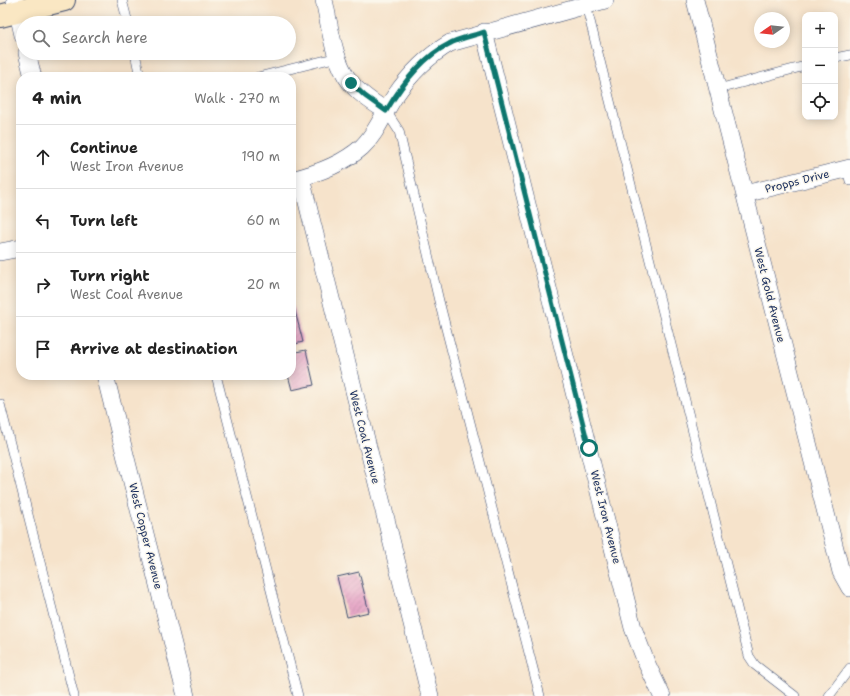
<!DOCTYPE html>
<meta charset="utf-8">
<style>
:root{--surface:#fff;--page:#f2f2f2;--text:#222;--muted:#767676;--line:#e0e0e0}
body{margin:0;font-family:"Shantell Sans",sans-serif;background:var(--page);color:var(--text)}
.controls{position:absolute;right:12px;top:12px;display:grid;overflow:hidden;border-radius:8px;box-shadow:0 2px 10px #0003}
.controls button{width:36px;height:36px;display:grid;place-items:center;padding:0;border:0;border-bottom:1px solid var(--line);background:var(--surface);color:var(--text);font:20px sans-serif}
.compass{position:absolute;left:754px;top:12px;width:36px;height:36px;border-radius:50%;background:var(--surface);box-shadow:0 2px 10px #0003;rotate:256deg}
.stop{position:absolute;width:12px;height:12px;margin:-9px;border:3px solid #0f766e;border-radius:50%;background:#fff}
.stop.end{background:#0f766e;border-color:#fff;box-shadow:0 1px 4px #0008}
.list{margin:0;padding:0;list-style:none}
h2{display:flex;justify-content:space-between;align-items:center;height:52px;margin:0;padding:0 16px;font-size:17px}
h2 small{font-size:13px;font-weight:400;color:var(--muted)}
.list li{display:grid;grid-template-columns:26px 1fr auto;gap:12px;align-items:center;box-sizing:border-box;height:64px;padding:0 16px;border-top:1px solid var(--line)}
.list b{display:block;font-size:15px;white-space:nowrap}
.list p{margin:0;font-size:13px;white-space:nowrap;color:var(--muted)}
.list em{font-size:13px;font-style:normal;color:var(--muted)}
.icon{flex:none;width:22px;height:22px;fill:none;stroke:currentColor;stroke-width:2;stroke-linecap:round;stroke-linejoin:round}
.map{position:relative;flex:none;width:850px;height:696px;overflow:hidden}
.search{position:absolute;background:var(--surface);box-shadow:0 2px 10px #0003;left:16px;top:16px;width:280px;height:44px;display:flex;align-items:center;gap:10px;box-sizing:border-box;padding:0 14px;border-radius:22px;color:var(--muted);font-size:15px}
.panel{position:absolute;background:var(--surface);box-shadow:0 2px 10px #0003;left:16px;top:72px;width:280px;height:308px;border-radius:16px}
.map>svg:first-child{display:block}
</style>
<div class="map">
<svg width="850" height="696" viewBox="0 0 850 696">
<defs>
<pattern id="building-hatch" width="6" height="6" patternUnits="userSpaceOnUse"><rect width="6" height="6" fill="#e49ec2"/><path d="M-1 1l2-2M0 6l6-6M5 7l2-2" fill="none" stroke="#b881a1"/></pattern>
</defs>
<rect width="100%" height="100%" fill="#fbf7ec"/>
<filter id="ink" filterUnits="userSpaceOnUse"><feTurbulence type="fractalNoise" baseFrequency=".025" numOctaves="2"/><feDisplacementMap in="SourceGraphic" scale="8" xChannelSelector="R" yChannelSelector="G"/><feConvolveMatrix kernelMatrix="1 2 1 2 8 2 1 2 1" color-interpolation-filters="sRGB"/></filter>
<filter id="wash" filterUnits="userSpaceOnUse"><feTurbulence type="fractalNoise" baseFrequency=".012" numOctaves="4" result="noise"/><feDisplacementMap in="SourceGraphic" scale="16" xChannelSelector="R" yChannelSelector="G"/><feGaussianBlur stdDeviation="0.9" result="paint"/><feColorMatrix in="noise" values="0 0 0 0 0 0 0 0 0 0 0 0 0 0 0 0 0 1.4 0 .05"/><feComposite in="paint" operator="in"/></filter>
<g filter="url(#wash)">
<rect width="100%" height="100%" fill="#f6e3cb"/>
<g id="blocks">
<!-- building -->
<path fill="url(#building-hatch)" d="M 291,307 L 294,307 L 303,342 L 291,345 Z
M 306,350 L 314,385 L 292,390 L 288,375 L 291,375 L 291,353 Z
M 359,572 L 369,612 L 347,617 L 337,577 Z"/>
</g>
</g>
<g filter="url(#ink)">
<use href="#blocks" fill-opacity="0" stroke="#3c4a6e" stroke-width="1"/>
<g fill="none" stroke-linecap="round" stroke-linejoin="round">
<defs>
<path id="service" d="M 122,0 L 128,23
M 586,5 L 749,656 L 755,665 L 795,696
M 135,53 L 140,77
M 835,58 L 850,55
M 258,77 L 338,57
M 718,89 L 805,66
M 386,111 L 399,131 L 439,301 L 540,696
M 847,169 L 850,181
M 216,375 L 298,696
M 0,404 L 74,696
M 829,696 L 850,668"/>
<path id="minor" d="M 15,0 L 23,35
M 324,0 C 330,26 333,60 350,82 C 359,94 374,103 386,111
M 695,0 L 841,572 L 850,588
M 484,32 L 633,628 L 646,662 L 662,696
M 27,53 L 33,77
M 301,178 L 430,696
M 291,180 C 316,174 343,164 362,147 C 377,133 384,112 395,96 C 410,74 428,56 450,43 L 605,0
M 745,194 L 850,168
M 0,252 L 21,248
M 105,375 L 186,696"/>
<path id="secondary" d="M 0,16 L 64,0"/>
</defs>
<!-- service casing -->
<use href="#service" stroke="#3c4a6e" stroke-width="10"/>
<!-- minor casing -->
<use href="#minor" stroke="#3c4a6e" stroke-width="18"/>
<!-- secondary casing -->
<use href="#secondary" stroke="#3c4a6e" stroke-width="24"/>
<!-- service -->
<use href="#service" stroke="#fff" stroke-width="9"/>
<!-- minor -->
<use href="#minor" stroke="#fff" stroke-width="17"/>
<!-- secondary -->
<use href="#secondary" stroke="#fae7c3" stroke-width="22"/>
</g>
</g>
<g fill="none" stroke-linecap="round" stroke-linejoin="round" filter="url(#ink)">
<!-- route -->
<path stroke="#0f766e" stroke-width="5" d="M 351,83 L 365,96 L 386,111 C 401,86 422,57 449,44 C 459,38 473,36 484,32 L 589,448"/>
</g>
<g text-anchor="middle" stroke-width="3" stroke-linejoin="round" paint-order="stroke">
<!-- street labels -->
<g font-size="11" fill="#1b2f5e" stroke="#fbf7ec">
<text transform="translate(797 181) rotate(-14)" y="4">Propps Drive</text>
<text transform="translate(770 295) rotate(76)" y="4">West Gold Avenue</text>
<text transform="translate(365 437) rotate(76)" y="4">West Coal Avenue</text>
<text transform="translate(606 517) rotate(76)" y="4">West Iron Avenue</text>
<text transform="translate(146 536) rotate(76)" y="4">West Copper Avenue</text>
</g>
</g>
</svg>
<div class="controls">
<button>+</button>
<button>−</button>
<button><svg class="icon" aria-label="locate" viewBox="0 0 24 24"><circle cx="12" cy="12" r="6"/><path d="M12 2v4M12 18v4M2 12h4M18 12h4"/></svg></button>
</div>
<svg class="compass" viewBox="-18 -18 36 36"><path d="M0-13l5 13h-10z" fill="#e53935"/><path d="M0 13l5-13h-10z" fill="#767676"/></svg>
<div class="stop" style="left:589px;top:448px"></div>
<div class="stop end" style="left:351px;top:83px"></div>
<div class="search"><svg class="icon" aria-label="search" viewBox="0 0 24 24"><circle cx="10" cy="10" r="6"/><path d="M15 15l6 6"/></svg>Search here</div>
<section class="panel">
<h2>4 min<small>Walk · 270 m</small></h2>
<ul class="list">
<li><svg class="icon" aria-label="ahead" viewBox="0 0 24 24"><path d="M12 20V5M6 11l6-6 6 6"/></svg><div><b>Continue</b><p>West Iron Avenue</p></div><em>190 m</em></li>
<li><svg class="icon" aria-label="left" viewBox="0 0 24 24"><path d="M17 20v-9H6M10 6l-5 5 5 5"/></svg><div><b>Turn left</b></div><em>60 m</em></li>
<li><svg class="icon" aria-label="right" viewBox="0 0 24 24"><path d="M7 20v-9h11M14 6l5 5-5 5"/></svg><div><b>Turn right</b><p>West Coal Avenue</p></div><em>20 m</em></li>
<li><svg class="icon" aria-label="arrive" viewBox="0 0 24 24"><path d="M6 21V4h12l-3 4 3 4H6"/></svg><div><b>Arrive at destination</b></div></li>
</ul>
</section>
</div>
